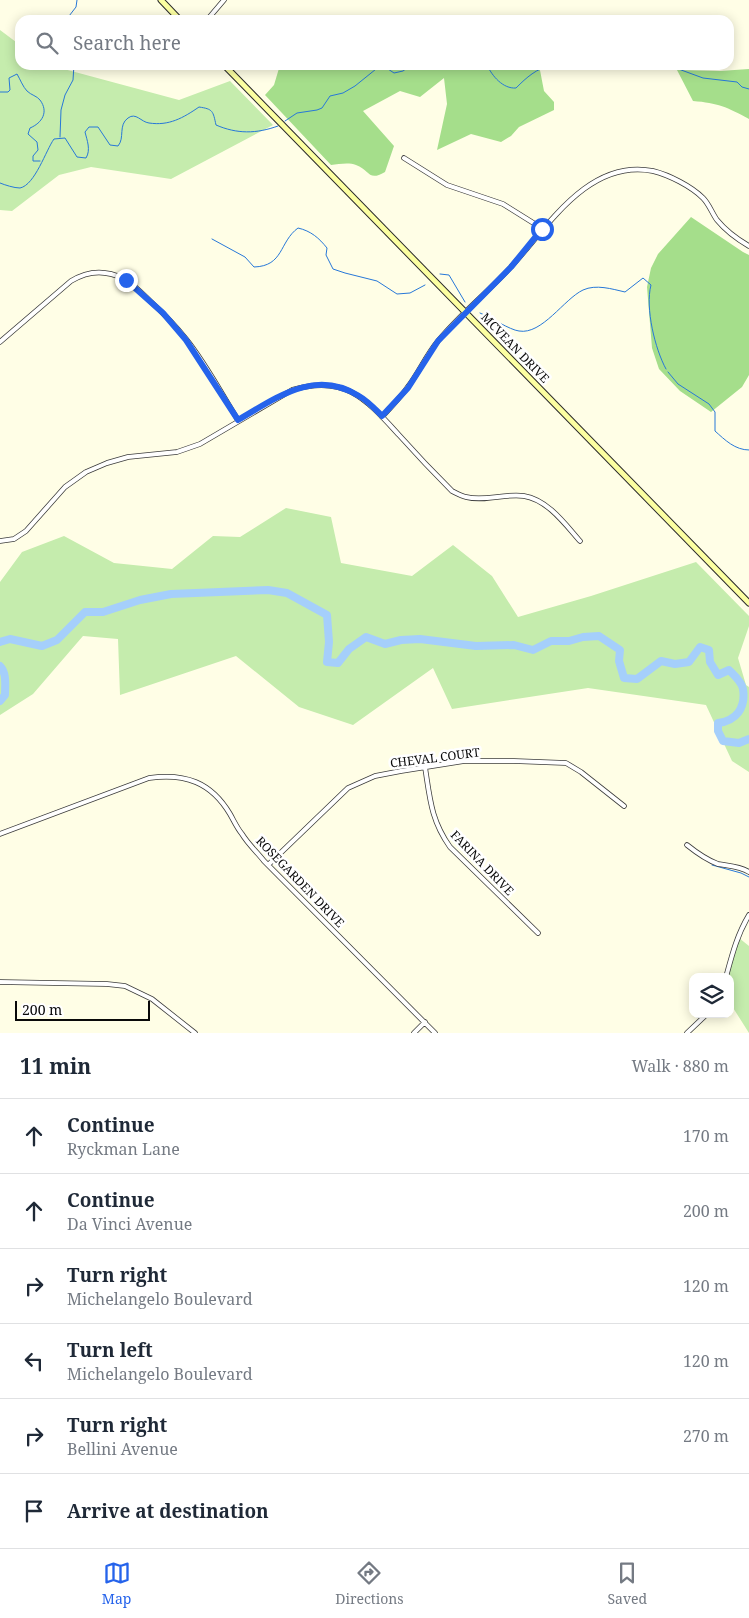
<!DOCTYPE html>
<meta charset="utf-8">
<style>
:root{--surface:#fff;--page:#f2f2f3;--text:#1f2937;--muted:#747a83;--line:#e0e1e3;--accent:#2563eb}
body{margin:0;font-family:"Noto Serif",serif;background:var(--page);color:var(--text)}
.controls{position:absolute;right:15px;bottom:15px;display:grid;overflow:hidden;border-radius:10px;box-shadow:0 2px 12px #0003}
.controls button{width:45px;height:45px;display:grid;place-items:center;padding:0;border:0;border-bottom:1px solid var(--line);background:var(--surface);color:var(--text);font:25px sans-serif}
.scale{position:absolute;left:15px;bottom:12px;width:135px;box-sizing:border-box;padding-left:5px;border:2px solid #090909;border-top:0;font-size:14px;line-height:18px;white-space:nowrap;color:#090909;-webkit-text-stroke:4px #fff;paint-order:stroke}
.stop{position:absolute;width:15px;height:15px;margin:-11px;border:4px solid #2563eb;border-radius:50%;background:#fff}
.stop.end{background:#2563eb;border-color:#fff;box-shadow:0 1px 5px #0008}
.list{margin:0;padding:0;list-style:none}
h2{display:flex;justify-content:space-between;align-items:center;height:65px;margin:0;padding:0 20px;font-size:21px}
h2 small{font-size:16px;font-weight:400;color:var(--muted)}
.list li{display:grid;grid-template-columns:32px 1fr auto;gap:15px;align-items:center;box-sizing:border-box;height:75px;padding:0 20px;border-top:1px solid var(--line)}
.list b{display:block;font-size:19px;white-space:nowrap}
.list p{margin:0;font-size:16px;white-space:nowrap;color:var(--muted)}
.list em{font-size:16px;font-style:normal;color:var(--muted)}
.icon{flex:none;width:28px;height:28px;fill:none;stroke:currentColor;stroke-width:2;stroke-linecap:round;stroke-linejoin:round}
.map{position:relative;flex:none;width:749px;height:1033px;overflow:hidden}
.search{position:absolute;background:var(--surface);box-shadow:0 2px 12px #0003;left:15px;right:15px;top:15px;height:55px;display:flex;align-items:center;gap:12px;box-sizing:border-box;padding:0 18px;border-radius:15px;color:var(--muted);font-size:19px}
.sheet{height:515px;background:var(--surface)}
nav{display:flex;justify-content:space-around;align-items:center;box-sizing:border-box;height:70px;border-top:1px solid var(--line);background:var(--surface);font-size:14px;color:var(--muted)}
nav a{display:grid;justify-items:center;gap:2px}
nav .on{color:var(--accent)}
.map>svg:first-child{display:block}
</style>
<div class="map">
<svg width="749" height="1033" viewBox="0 0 749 1033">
<rect width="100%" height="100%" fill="#fffee6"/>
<!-- green -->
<path fill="#c5ecad" d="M 0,30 L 20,45 L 20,65 L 49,65 L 179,100 L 230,81 L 273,125 L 171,179 L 91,167 L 59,175 L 12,211 L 0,210 Z
M 286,508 L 331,517 L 341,563 L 412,576 L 453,545 L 492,576 L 518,617 L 591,596 L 696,562 L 749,616 L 749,626 L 738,658 L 746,685 L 749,687 L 749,772 L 732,761 L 706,705 L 588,688 L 452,709 L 433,668 L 353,725 L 299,707 L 236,656 L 120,695 L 118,639 L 83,636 L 33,694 L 0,715 L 0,582 L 22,552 L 64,536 L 114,563 L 172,569 L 213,536 L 240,537 Z
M 739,938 L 749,946 L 749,1033 L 730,1003 L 730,977 L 727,977 Z"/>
<!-- forest -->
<path fill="#a5de8b" d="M 280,65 L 539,65 L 544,91 L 554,102 L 554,110 L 519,127 L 511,136 L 501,142 L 471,134 L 437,150 L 447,104 L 444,78 L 420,97 L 400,91 L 363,111 L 394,146 L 385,172 C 368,182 370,170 356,165 C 349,162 339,164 331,165 L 265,95 L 274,85 Z
M 749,69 L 749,119 C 727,107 718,103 693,101 L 677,70 L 720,71 Z
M 691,217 L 743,252 L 749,255 L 749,375 L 742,387 L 711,412 L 680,391 L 659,369 L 652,348 L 647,287 L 651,268 L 658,254 Z"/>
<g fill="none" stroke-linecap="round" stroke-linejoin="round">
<!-- stream -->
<path stroke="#2778d8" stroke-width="1" d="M 66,20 L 76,7 L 77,0
M 382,65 L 394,73 L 403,71 L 411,65
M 487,65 C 492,76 503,89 516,88 C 527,77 536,69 551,65
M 657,65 L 673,67 L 703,78 L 737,82 L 742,87 L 749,89
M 0,92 L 8,92 L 10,90 L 9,78 L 17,74 C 20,79 23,87 27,91 C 31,95 37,96 40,100 C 49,112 42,123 30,128 L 28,134 L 37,142 L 38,150 L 33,156 L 33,161 L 40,161
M 285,121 L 297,113 L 317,110 L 322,108 L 330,96 L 343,93 L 355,86 L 381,65
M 60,137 L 61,110 L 65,95 L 73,80 L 74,65
M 0,183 C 5,185 14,188 20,188 C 35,185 46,150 54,139 L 65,138 L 77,157 L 86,158 C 91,150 87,140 85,132 L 89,127 L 98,127 L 110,145 L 118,146 C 125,138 118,125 128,118 C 136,112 141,122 149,123 C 169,126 183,118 199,107 C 213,109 213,111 216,125 C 237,134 256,134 278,126
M 212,239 L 245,257 L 254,267 C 284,266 279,242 298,228 C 311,231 319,238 327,248 L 326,255 L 333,269 L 345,273 L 377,281 L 397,294 L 410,293 L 425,285
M 440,274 L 449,275 L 465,302
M 480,313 C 490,317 510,330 519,331 C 542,335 564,299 583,290 C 596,284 612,289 625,292 L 643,278 L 651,285 C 645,308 655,349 666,369
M 668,372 L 678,384 L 709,404 L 715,412 L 715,431 C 725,440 735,450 749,450
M 712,865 L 741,873 L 749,877"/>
<!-- river -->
<path stroke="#a5cffb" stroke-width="8" d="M 0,642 L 10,639 L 42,646 L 57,640 L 85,612 L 103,612 L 140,600 L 171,594 L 268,590 L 287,593 L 327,615 L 329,642 L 327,662 L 338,663 L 349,649 L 366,637 L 385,644 L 401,640 L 420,639 L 476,646 L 514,645 L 533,650 L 551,641 L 569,641 L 583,637 L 599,636 L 620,650 L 619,661 L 624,678 L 637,679 L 661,661 L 675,664 L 689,662 L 700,647 L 709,650 L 710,662 L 718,675 L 729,670 C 734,675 742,682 743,689 C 746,708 736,721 718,723 L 718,731 L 723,741 L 739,743 L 749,739
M 0,666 C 7,673 5,686 5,695 L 0,701"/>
<defs>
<path id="street" d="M 207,20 L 224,0
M 404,158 L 447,185 L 503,204 L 543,229
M 0,342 L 71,281 C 84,273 96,270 111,274 C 127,278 138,289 149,300 C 162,312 175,325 186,339 C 206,364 221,393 238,420
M 382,417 C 391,407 400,398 407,388 C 419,373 426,355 438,341 C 460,314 487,293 510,268 C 547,228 588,158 653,171 C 669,175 691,186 703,198 C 709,204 712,213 717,220 C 726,231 737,239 749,246
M 0,541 L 14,539 L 26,531 L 65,487 L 86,472 L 107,463 L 128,457 L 177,452 L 200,444 L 292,390 C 345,374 366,399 399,435 C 416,454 434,473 452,491 C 456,493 461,496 466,497 C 485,502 505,493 524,496 C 548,500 565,524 580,541
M 425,767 C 430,799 431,820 450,847 L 538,933
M 0,834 L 149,778 C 185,773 211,782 230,814 C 234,821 237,828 242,834 C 248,844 257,852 264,861 L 435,1033
M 687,845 C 697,853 707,860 718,864 C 729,866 740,866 749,872
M 268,865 L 348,788 L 375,776 L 401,771 L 464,761 L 514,761 L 566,763 L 581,772 L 624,806
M 726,977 C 732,955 737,935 749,915
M 0,982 L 107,984 L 125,986 L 152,999 L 195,1033
M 414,1033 L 425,1022
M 687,1033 L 707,1014"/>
<path id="secondary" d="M 161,0 L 180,20
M 224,65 L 749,603"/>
</defs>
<!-- street casing -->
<use href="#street" stroke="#3c3c3c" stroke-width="5.5"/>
<!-- secondary casing -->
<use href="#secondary" stroke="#2b2b2b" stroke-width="7"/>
<!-- street -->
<use href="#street" stroke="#fff" stroke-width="4"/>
<!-- secondary -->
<use href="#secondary" stroke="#fcffa1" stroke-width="5"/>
</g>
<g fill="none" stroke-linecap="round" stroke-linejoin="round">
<!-- route -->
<path stroke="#2563eb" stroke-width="6" d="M 126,280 L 163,313 L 186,340 L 238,420 C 276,398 315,368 359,396 C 368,401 375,409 382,416 L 408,388 L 438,341 L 511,267 L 542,229"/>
</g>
<g text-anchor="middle" stroke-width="5" stroke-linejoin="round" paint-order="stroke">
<!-- street labels -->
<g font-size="12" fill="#090909" stroke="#fff">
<text transform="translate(515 348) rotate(46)" y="4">MCVEAN DRIVE</text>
<text transform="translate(435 758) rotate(-7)" y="4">CHEVAL COURT</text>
<text transform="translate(482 863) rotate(46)" y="4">FARINA DRIVE</text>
<text transform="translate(300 882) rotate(46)" y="4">ROSEGARDEN DRIVE</text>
</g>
</g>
</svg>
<div class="controls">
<button><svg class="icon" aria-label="layers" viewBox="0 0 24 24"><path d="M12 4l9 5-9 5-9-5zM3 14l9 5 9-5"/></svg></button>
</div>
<div class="scale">200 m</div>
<div class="stop" style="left:542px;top:229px"></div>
<div class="stop end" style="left:126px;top:280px"></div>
<div class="search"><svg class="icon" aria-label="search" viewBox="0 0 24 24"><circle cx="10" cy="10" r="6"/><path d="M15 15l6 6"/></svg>Search here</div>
</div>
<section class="sheet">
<h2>11 min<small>Walk · 880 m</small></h2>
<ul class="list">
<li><svg class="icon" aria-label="ahead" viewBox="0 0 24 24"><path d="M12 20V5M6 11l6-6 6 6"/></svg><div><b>Continue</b><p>Ryckman Lane</p></div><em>170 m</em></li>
<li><svg class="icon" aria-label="ahead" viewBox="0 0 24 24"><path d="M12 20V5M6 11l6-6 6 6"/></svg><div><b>Continue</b><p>Da Vinci Avenue</p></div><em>200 m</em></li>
<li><svg class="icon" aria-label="right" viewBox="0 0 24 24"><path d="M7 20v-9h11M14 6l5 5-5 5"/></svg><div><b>Turn right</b><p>Michelangelo Boulevard</p></div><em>120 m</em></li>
<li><svg class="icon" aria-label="left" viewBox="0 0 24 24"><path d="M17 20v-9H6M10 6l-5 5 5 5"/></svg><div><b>Turn left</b><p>Michelangelo Boulevard</p></div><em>120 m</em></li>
<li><svg class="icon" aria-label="right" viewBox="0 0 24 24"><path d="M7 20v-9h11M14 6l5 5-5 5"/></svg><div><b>Turn right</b><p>Bellini Avenue</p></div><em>270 m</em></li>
<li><svg class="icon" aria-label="arrive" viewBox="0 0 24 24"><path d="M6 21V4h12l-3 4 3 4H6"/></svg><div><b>Arrive at destination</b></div></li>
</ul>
</section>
<nav>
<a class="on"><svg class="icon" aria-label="map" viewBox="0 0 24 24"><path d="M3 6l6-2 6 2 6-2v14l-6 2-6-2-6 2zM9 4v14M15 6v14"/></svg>Map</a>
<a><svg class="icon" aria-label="directions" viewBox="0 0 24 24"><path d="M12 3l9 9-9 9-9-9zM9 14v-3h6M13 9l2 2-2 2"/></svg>Directions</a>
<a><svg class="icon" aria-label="saved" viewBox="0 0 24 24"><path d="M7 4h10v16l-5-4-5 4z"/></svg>Saved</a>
</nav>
